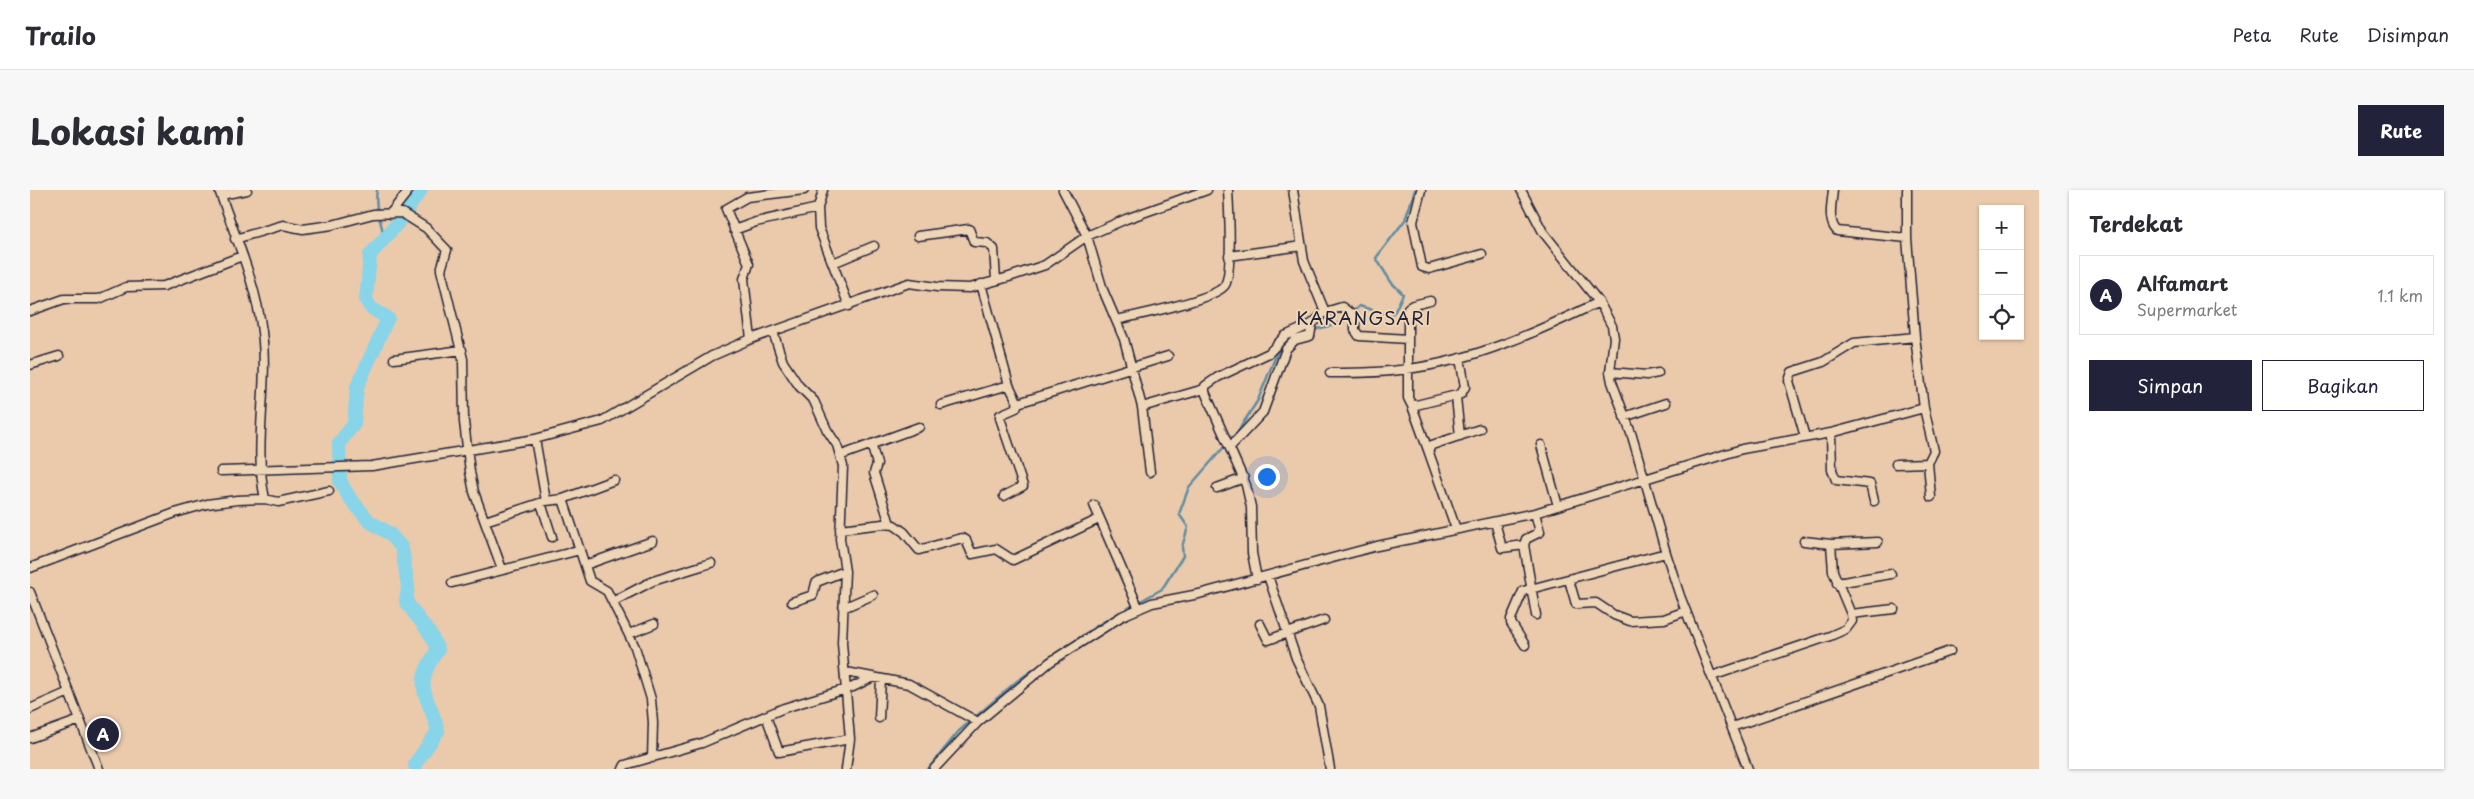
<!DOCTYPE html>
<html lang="id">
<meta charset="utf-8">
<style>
:root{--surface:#fff;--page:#f7f7f7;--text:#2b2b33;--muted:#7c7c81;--line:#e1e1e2;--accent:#22223b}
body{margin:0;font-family:"Playpen Sans",sans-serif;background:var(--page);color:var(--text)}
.controls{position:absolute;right:15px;top:15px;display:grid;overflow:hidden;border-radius:0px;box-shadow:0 1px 4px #0004}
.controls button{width:45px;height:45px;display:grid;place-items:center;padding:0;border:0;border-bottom:1px solid var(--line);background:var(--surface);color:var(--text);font:25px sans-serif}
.you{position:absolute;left:1236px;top:286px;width:18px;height:18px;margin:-12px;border:4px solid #fff;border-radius:50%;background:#1a73e8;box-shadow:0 0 0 8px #1a73e833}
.badge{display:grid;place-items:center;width:32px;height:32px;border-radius:50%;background:var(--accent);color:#fff;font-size:16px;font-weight:700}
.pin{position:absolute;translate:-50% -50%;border:2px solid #fff;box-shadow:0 1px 5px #0006}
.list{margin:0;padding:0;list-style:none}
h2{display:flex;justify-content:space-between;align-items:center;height:65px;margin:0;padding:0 20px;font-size:21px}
h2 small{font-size:16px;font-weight:400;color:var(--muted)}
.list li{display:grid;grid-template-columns:32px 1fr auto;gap:15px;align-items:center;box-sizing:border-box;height:80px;margin:0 10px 10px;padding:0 10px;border:1px solid var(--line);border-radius:0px}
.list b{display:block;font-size:19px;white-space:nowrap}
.list p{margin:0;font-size:16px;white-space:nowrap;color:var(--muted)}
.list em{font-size:16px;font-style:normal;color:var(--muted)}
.actions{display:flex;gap:10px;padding:15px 20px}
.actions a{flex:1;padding:11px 0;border:1px solid var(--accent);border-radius:0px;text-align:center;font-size:18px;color:var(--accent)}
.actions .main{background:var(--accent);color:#fff}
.icon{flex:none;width:28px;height:28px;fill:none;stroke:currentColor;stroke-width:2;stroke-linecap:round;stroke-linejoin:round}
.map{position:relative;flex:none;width:2009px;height:579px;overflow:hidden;border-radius:0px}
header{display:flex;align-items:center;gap:30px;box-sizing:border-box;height:70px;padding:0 25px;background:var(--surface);border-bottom:1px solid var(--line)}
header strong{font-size:24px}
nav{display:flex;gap:28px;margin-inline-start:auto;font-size:18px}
.intro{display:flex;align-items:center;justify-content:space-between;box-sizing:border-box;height:120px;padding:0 30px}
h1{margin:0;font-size:35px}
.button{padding:12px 22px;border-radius:0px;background:var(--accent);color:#fff;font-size:18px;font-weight:700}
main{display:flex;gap:30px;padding:0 30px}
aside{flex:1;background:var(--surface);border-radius:0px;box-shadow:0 1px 4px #0004}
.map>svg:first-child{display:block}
</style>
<header>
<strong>Trailo</strong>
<nav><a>Peta</a><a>Rute</a><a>Disimpan</a></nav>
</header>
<div class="intro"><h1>Lokasi kami</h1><a class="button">Rute</a></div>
<main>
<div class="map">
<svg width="2009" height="579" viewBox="0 0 2009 579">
<rect width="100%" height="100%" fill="#ebcaac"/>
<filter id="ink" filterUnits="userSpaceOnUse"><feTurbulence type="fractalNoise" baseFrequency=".02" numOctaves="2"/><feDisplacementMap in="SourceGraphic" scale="10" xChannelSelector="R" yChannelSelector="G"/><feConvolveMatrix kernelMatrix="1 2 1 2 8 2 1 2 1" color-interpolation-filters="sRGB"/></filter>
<g filter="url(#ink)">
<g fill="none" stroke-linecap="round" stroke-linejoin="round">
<!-- stream -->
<path stroke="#5f8da3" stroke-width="2.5" d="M 347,0 C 344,17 351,30 354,47
M 1284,140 L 1313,132 L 1329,116 L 1360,125 L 1365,121 L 1373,104 L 1361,92 L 1346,68 L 1375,30 L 1385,0
M 898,579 L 929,541 L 987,491 L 1068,435 L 1132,399 L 1153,366 L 1152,357 L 1158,337 L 1149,324 L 1159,297 L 1208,241 L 1228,210 L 1247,163 L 1262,146"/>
<!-- river -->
<path stroke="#88d4e8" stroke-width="14" d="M 386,579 L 385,574 L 408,541 C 398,502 381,498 408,460 L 401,445 L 376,412 L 378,397 L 372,358 L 360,344 L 339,331 L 319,307 L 310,291 L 309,253 L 324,234 L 327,197 L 358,128 L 341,118 L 336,110 L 340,65 L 367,34 L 391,0"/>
<defs>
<path id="minor" d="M 189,0 C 205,46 226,93 232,142 C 239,197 223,255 235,309
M 793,0 L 788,18 L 789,38 L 819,116
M 1033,0 L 1057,46 L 1073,100 L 1094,149 L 1112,217 L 1120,282
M 1263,0 L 1274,71 L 1295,122
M 1391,0 L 1383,32 L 1392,77 L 1399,79 L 1452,64
M 1491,0 L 1513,42 L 1569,112 L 1582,136 L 1584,148 L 1580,182 L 1582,192 L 1602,246 L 1636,363 L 1650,406 L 1718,579
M 1803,0 C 1802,13 1797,31 1807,41 L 1877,48
M 1877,0 L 1877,48 L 1885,147 L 1894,218 L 1904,261 L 1898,273 L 1901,307
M 191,5 L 217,0
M 360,24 L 379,0
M 704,40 L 726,32 L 788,18
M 888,46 L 939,39 L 944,52 L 957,53 L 964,59 L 966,90
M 205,49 L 253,35 L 273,39 L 302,35 L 343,24 L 372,23 L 396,38 L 417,60 L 411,80 L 433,169 L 434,232 L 440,282 L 444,302 L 472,379
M 1199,66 L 1272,56
M 803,73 L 844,56
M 951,94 L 979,195 L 988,213 L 1138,166
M 0,121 L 34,109 L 69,109 L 96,97 L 134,96 L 212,66
M 1086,130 C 1104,126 1187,109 1195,95 C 1203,81 1199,19 1198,0
M 743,142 L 753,172 L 769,196 L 784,211 L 797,240 L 807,255 L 813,276 L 810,349 L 815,381 L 812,453 L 820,549 L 816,579
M 721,149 L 714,89 L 719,74 L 696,19 L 717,7 L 774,0
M 1378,149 L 1378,208 L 1382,216 L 1431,204 L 1435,197 L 1430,168
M 364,169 L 432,160
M 0,175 L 29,166
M 1580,182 L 1617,185 L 1628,183
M 1300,183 C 1326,183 1351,183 1377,179 C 1443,171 1509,141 1569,112
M 1426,207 L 1430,246
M 911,215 L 979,195
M 1382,216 L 1398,260
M 1112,217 L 1174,199
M 1594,227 L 1636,213
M 1801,243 L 1802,280 L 1806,290 L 1840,294 L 1844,311
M 1775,247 L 1759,191 L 1762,182 L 1793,172 L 1824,153 L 1885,147
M 505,249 L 516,311
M 841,254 L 847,274 L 844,283 L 860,334
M 1511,255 L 1528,316
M 1201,256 L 1233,222 L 1256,159 L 1265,150 L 1280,146 L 1282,134
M 812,265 L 889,237
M 1866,274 L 1898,273
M 191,281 L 342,276 L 505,249 L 572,231 L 682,166 L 721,149 L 879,93 L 907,97 L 940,98 L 979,87 L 1015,75 L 1057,46 L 1096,29 L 1177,0
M 1187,298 L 1214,288
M 974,306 L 993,296 L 970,228 L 970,225 L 986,218 L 988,213
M 533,309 L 584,290
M 511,313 L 522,347
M 1064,315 L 1109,419
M 1505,323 L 1510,342 L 1496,349 L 1494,355 L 1506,425
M 455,331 L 516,311 L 533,309 L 560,391 L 577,401 L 605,457 L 621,509 L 623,533 L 622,568
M 1465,332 L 1472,358 L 1494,355
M 810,339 L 853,334 L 864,335 L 874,342 L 889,360 L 932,348 L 936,350 L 942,364 L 966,359 L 983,370 L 1069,329
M 1426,339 L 1398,260 L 1402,255 L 1450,239
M 1774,351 L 1801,354
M 555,375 L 623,351
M 0,378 L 145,323 L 177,314 L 207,310 L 235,309 L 248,312 L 299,301
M 1238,386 L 1266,468 L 1289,516 L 1300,579
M 1227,389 L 1222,363 L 1221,317 L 1216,295 L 1175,202 L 1175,196 L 1188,187 L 1239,163 L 1255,146 L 1282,134 L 1295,122 L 1312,117 L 1325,127 L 1325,140 L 1329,146 L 1378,149 L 1378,118 L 1383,115 L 1400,111
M 1539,390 L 1546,414 L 1566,413 L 1584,425 L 1600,431 L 1634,429 L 1656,421
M 422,393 L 550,360
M 1807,393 L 1861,384
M 0,402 L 69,579
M 584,411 L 623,391 L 681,373
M 762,412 L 783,405 L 786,393 L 789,391 L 815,381
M 813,418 L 843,405
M 1821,424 L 1864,419
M 1230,434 L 1238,450 L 1294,430
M 599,444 L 624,434
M 1495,455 L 1481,433 L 1481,429 L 1493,401 L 1636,363
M 816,482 L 879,494 L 948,532
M 1682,486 L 1800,446 L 1816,439 L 1822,431 L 1821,424 L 1803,381 L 1801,354 L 1848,352
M 0,519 L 39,502
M 736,526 L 749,562 L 820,549
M 849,528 L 851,489
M 1702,537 L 1920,461
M 0,548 L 50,530
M 593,579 L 595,575 L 672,553 L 754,518 L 823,497 L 843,487
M 904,579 L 948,532 L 1020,472 L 1092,426 L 1122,413 L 1169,404 L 1347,356 L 1505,323 L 1712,259 L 1801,243 L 1894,218"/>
</defs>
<!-- minor casing -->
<use href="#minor" stroke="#22223b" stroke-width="11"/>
<!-- minor -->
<use href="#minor" stroke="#eed5b6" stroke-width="8"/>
</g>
</g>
<g text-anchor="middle" stroke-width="4" stroke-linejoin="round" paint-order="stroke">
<!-- quarter labels -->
<g font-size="18" letter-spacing="1" fill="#22223b" stroke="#eed5b6">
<text x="1334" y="135">KARANGSARI</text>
</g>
</g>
</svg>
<div class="controls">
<button>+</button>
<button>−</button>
<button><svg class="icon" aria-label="locate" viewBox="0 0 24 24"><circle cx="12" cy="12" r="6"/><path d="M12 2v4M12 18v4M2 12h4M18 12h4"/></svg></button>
</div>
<div class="you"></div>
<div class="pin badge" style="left:73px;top:544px">A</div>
</div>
<aside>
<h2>Terdekat<small></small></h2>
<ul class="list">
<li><span class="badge">A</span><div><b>Alfamart</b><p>Supermarket</p></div><em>1.1 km</em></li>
</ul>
<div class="actions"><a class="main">Simpan</a><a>Bagikan</a></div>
</aside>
</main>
